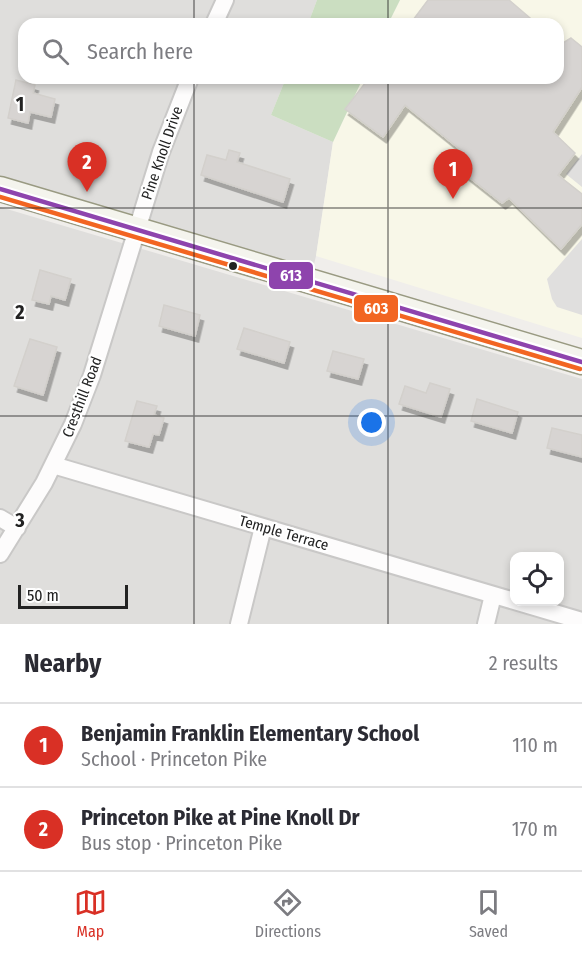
<!DOCTYPE html>
<meta charset="utf-8">
<style>
:root{--surface:#fff;--page:#f7f7f7;--text:#2b2b33;--muted:#7c7c81;--line:#e1e1e2;--accent:#d93025}
body{margin:0;font-family:"Fira Sans Condensed",sans-serif;background:var(--page);color:var(--text)}
.controls{position:absolute;right:18px;bottom:18px;display:grid;overflow:hidden;border-radius:12px;box-shadow:0 3px 9px #0003}
.controls button{width:54px;height:54px;display:grid;place-items:center;padding:0;border:0;border-bottom:2px solid var(--line);background:var(--surface);color:var(--text);font:30px sans-serif}
.scale{position:absolute;left:18px;bottom:15px;width:110px;box-sizing:border-box;padding-left:6px;border:3px solid #222;border-top:0;font-size:16px;line-height:21px;white-space:nowrap;color:#222;-webkit-text-stroke:4px #fff;paint-order:stroke}
.you{position:absolute;left:372px;top:423px;width:21px;height:21px;margin:-15px;border:4px solid #fff;border-radius:50%;background:#1a73e8;box-shadow:0 0 0 9px #1a73e833}
.badge{display:grid;place-items:center;width:39px;height:39px;border-radius:50%;background:var(--accent);color:#fff;font-size:20px;font-weight:700}
.pin{position:absolute;translate:-50% -50px;filter:drop-shadow(0 2px 3px #0008)}
.pin::after{content:'';position:absolute;top:32px;width:21px;height:18px;background:inherit;clip-path:polygon(0 0,100% 0,50% 100%)}
.list{margin:0;padding:0;list-style:none}
h2{display:flex;justify-content:space-between;align-items:center;height:78px;margin:0;padding:0 24px;font-size:26px}
h2 small{font-size:20px;font-weight:400;color:var(--muted)}
.list li{display:grid;grid-template-columns:39px 1fr auto;gap:18px;align-items:center;box-sizing:border-box;height:84px;padding:0 24px;border-top:2px solid var(--line)}
.list b{display:block;font-size:22px;white-space:nowrap}
.list p{margin:0;font-size:20px;white-space:nowrap;color:var(--muted)}
.list em{font-size:20px;font-style:normal;color:var(--muted)}
.icon{flex:none;width:33px;height:33px;fill:none;stroke:currentColor;stroke-width:2;stroke-linecap:round;stroke-linejoin:round}
.map{position:relative;flex:none;width:582px;height:624px;overflow:hidden}
.search{position:absolute;background:var(--surface);box-shadow:0 3px 9px #0003;left:18px;right:18px;top:18px;height:66px;display:flex;align-items:center;gap:15px;box-sizing:border-box;padding:0 21px;border-radius:18px;color:var(--muted);font-size:22px}
.sheet{height:246px;background:var(--surface)}
nav{display:flex;justify-content:space-around;align-items:center;box-sizing:border-box;height:84px;border-top:2px solid var(--line);background:var(--surface);font-size:16px;color:var(--muted)}
nav a{display:grid;justify-items:center;gap:3px}
nav .on{color:var(--accent)}
.map>svg:first-child{display:block}
</style>
<div class="map">
<svg width="582" height="624" viewBox="0 0 582 624">
<defs>
<filter id="shadow"><feDropShadow dx="3.5" dy="6" stdDeviation="0" flood-color="#0004"/></filter>
</defs>
<rect width="100%" height="100%" fill="#f0eeeb"/>
<!-- residential -->
<path fill="#dfdedc" fill-rule="evenodd" d="M 0,0 L 317,0 L 308,24 L 24,24 L 24,78 L 286,78 L 271,115 L 333,142 L 316,256 L 310,281 L 0,189 Z
M 0,207 L 582,379 L 582,624 L 0,624 ZM 514,556 L 560,556 L 560,602 L 514,602 Z"/>
<!-- education -->
<path fill="#f8f7e8" d="M 400,0 L 582,0 L 582,338 L 316,256 L 333,142 L 363,78 L 558,78 L 558,24 L 388,24 Z"/>
<!-- forest -->
<path fill="#cbdec1" d="M 317,0 L 400,0 L 388,24 L 308,24 Z
M 286,78 L 363,78 L 333,142 L 271,115 Z"/>
<!-- parking -->
<path fill="#e0dfde" d="M 582,154 L 582,187 L 566,174 Z
M 582,239 L 582,315 L 557,307 L 552,299 L 547,279 Z"/>
<!-- building -->
<path fill="#d7d4d2" stroke="#d3d0cc" stroke-width="1.5" filter="url(#shadow)" d="M 428,0 L 509,0 L 537,24 L 410,24 Z
M 571,38 L 582,47 L 582,87 L 553,132 L 575,153 L 558,175 L 582,194 L 582,224 L 561,249 L 509,198 L 502,203 L 454,165 L 461,150 L 405,105 L 383,137 L 345,109 L 369,78 L 558,78 L 558,46 Z
M 16,80 L 35,85 L 33,93 L 55,99 L 51,117 L 30,112 L 28,123 L 8,118 Z
M 229,150 L 240,153 L 237,162 L 290,179 L 283,202 L 201,175 L 207,155 L 226,160 Z
M 40,270 L 71,279 L 65,300 L 51,296 L 49,304 L 32,300 Z
M 164,305 L 200,315 L 195,336 L 159,326 Z
M 244,328 L 290,342 L 284,363 L 237,349 Z
M 30,339 L 57,347 L 43,395 L 14,386 Z
M 333,351 L 364,359 L 358,379 L 327,371 Z
M 430,383 L 450,389 L 441,417 L 399,404 L 405,386 L 426,393 Z
M 477,399 L 518,412 L 512,433 L 471,421 Z
M 137,401 L 157,406 L 154,415 L 164,418 L 159,435 L 153,434 L 149,447 L 125,441 Z
M 552,428 L 582,435 L 582,457 L 547,448 Z"/>
<g fill="none" stroke-linecap="round" stroke-linejoin="round">
<defs>
<path id="street" d="M 214,24 L 225,0
M 53,465 L 582,621
M 0,518 L 17,528
M 0,554 L 44,483 L 73,424 L 92,375 L 161,152 L 190,78
M 239,624 L 263,527
M 486,624 L 493,595"/>
<path id="secondary" d="M 0,189 L 582,362"/>
</defs>
<!-- street casing -->
<use href="#street" stroke="#c9c8c7" stroke-width="20"/>
<!-- secondary casing -->
<use href="#secondary" stroke="#999a82" stroke-width="27"/>
<!-- street -->
<use href="#street" stroke="#fdfcfc" stroke-width="16"/>
<!-- secondary -->
<use href="#secondary" stroke="#f4f4ed" stroke-width="24"/>
<defs>
<path id="bus-1" d="M 0,189 L 582,362"/>
<path id="bus-2" d="M 0,197 L 580,369"/>
</defs>
<!-- bus-1 casing -->
<use href="#bus-1" stroke="#fff" stroke-width="9"/>
<!-- bus-2 casing -->
<use href="#bus-2" stroke="#fff" stroke-width="9"/>
<!-- bus-1 -->
<use href="#bus-1" stroke="#8e44ad" stroke-width="4.5"/>
<!-- bus-2 -->
<use href="#bus-2" stroke="#f26522" stroke-width="4.5"/>
</g>
<!-- grid -->
<path fill="none" stroke="#222" stroke-width="1.5" stroke-opacity="0.55" d="M 194,0 L 194,24M 388,0 L 388,24M 194,78 L 194,624M 388,78 L 388,624M 0,208 L 582,208M 0,416 L 582,416"/>
<!-- markers -->
<circle fill="#222" stroke="#fff" stroke-width="2" cx="233" cy="266" r="5"/>
<g text-anchor="middle" stroke-width="4.5" stroke-linejoin="round" paint-order="stroke">
<!-- street labels -->
<g font-size="15" fill="#222" stroke="#fff">
<text transform="translate(162 153) rotate(-71)" y="5">Pine Knoll Drive</text>
<text transform="translate(82 397) rotate(-69)" y="5">Cresthill Road</text>
<text transform="translate(284 533) rotate(16)" y="5">Temple Terrace</text>
</g>
</g>
<g font-size="20" text-anchor="middle" font-weight="bold" fill="#222" stroke="#fff" stroke-width="4.5" stroke-linejoin="round" paint-order="stroke">
<text x="20" y="111">1</text>
<text x="20" y="319">2</text>
<text x="20" y="527">3</text>
</g>
<g stroke="#fff" stroke-width="2">
<rect x="268" y="261" width="46" height="29" rx="6" fill="#8e44ad"/>
<rect x="353" y="294" width="46" height="29" rx="6" fill="#f26522"/>
</g>
<g font-size="16" text-anchor="middle" font-weight="bold" fill="#fff">
<text x="291" y="281">613</text>
<text x="376" y="314">603</text>
</g>
</svg>
<div class="controls">
<button><svg class="icon" aria-label="locate" viewBox="0 0 24 24"><circle cx="12" cy="12" r="6"/><path d="M12 2v4M12 18v4M2 12h4M18 12h4"/></svg></button>
</div>
<div class="scale">50 m</div>
<div class="you"></div>
<div class="pin badge" style="left:453px;top:199px">1</div>
<div class="pin badge" style="left:87px;top:192px">2</div>
<div class="search"><svg class="icon" aria-label="search" viewBox="0 0 24 24"><circle cx="10" cy="10" r="6"/><path d="M15 15l6 6"/></svg>Search here</div>
</div>
<section class="sheet">
<h2>Nearby<small>2 results</small></h2>
<ul class="list">
<li><span class="badge">1</span><div><b>Benjamin Franklin Elementary School</b><p>School · Princeton Pike</p></div><em>110 m</em></li>
<li><span class="badge">2</span><div><b>Princeton Pike at Pine Knoll Dr</b><p>Bus stop · Princeton Pike</p></div><em>170 m</em></li>
</ul>
</section>
<nav>
<a class="on"><svg class="icon" aria-label="map" viewBox="0 0 24 24"><path d="M3 6l6-2 6 2 6-2v14l-6 2-6-2-6 2zM9 4v14M15 6v14"/></svg>Map</a>
<a><svg class="icon" aria-label="directions" viewBox="0 0 24 24"><path d="M12 3l9 9-9 9-9-9zM9 14v-3h6M13 9l2 2-2 2"/></svg>Directions</a>
<a><svg class="icon" aria-label="saved" viewBox="0 0 24 24"><path d="M7 4h10v16l-5-4-5 4z"/></svg>Saved</a>
</nav>
